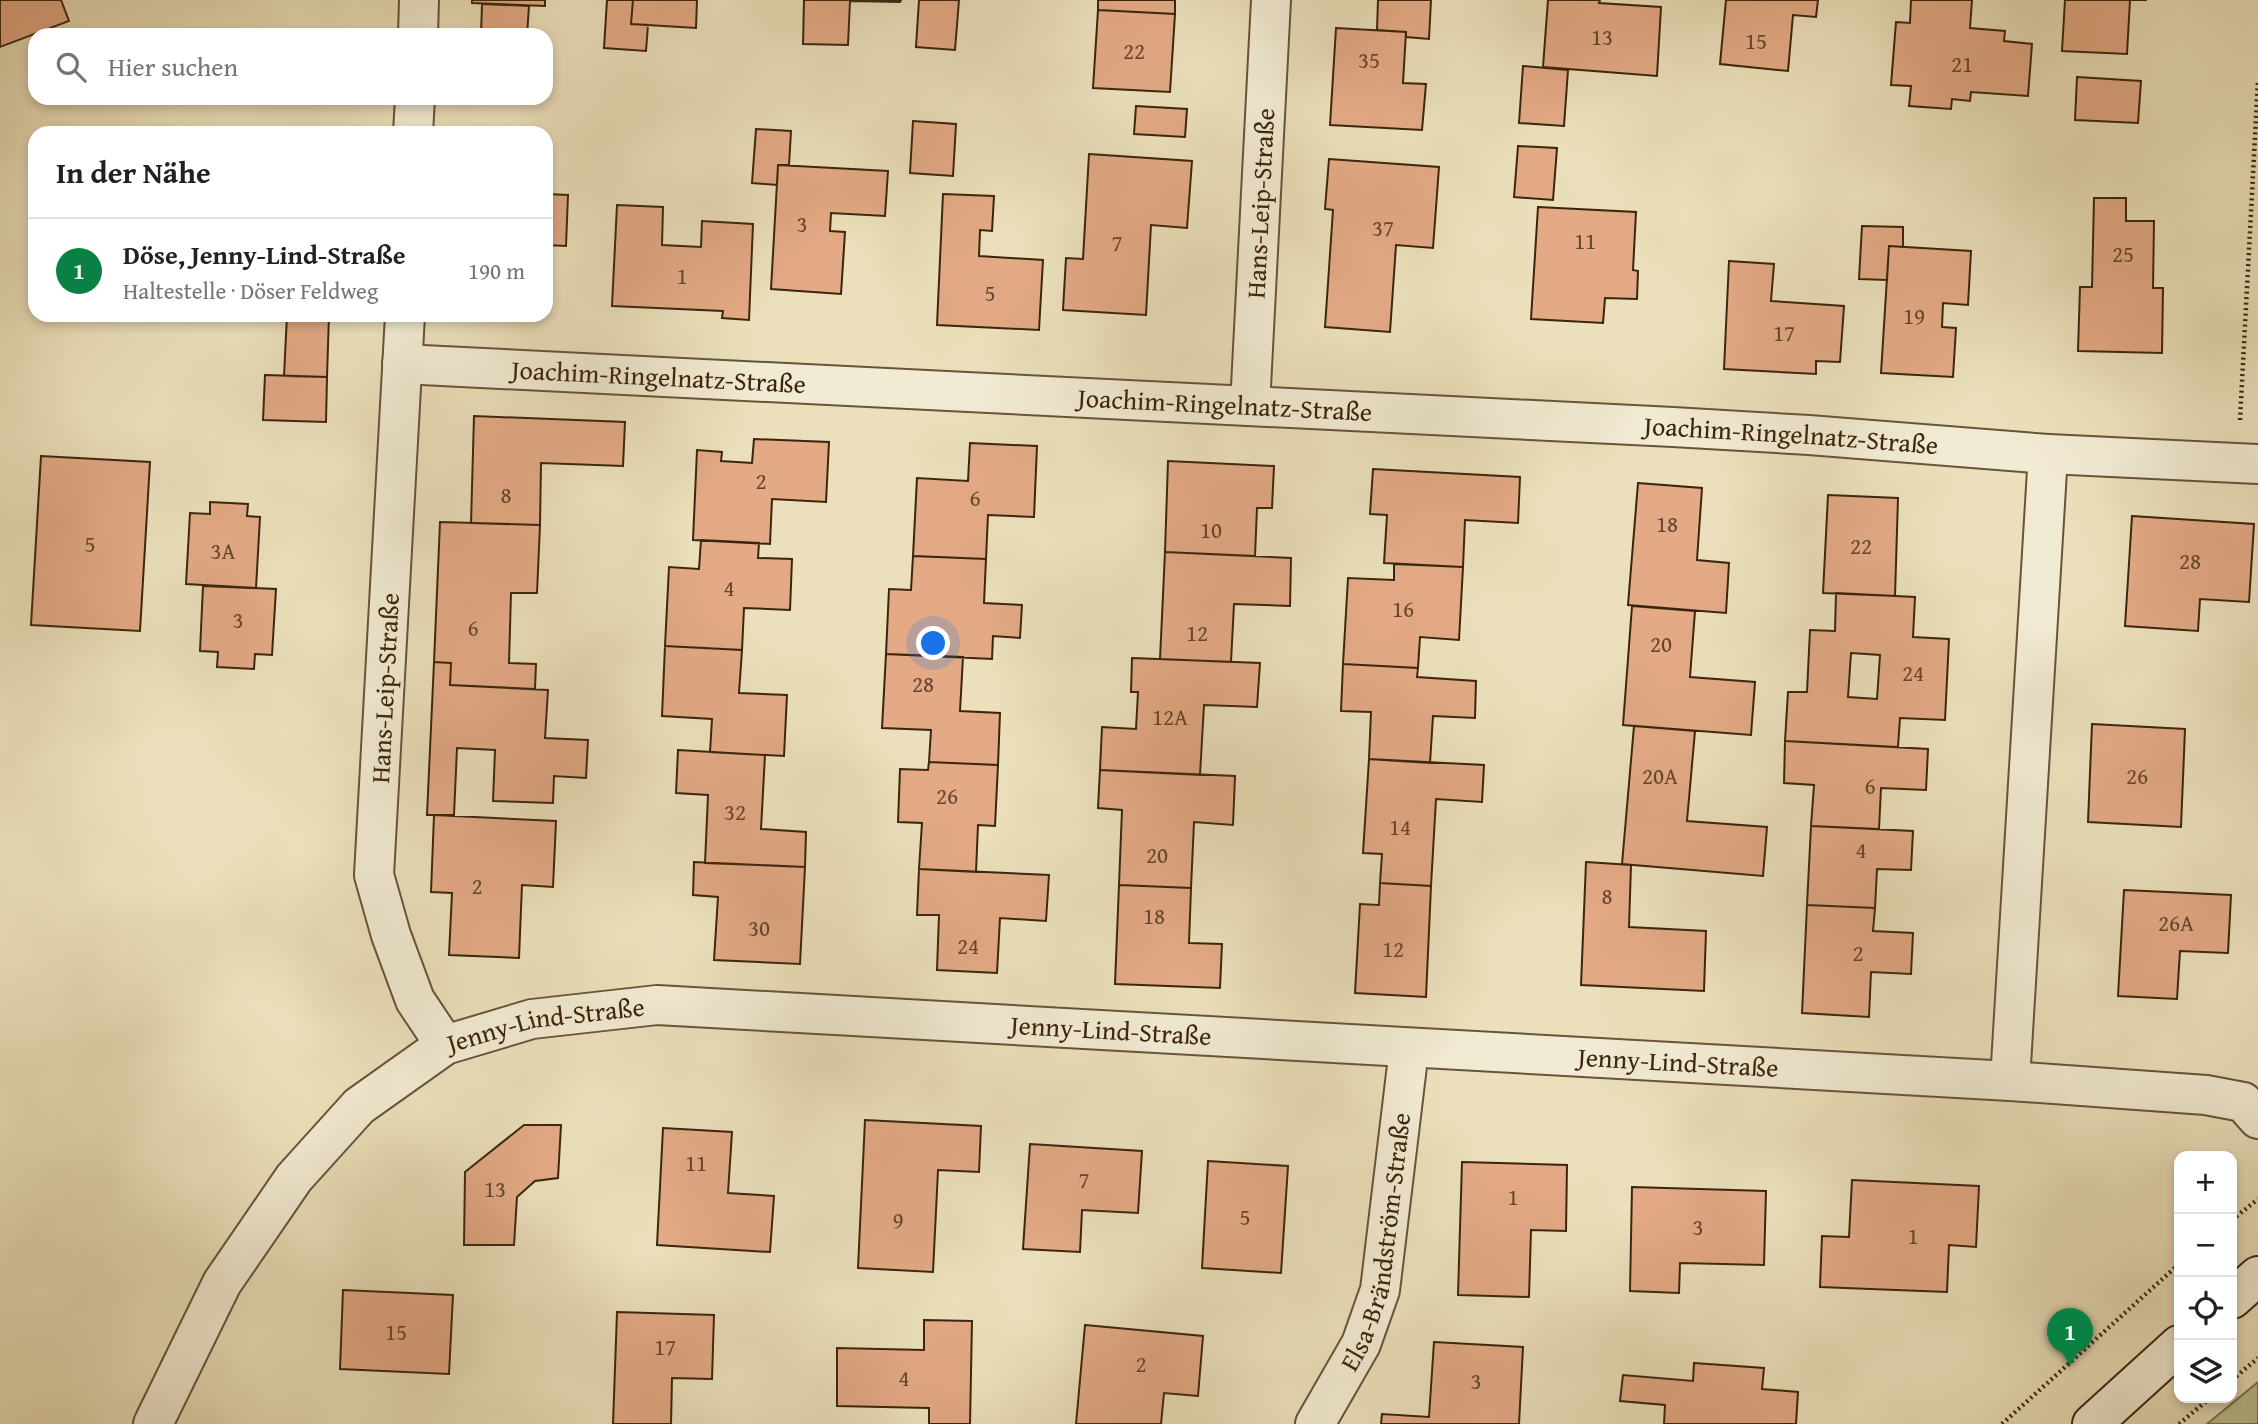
<!DOCTYPE html>
<html lang="de">
<meta charset="utf-8">
<style>
:root{--surface:#fff;--page:#f6f6f6;--text:#202124;--muted:#757577;--line:#e0e0e0;--accent:#0b8043}
body{margin:0;font-family:"Gentium Book Plus",serif;background:var(--page);color:var(--text)}
.controls{position:absolute;right:21px;bottom:21px;display:grid;overflow:hidden;border-radius:14px;box-shadow:0 4px 10px #0003}
.controls button{width:63px;height:63px;display:grid;place-items:center;padding:0;border:0;border-bottom:2px solid var(--line);background:var(--surface);color:var(--text);font:35px sans-serif}
.you{position:absolute;left:934px;top:644px;width:24px;height:24px;margin:-18px;border:5px solid #fff;border-radius:50%;background:#1a73e8;box-shadow:0 0 0 10px #1a73e833}
.badge{display:grid;place-items:center;width:46px;height:46px;border-radius:50%;background:var(--accent);color:#fff;font-size:23px;font-weight:700}
.pin{position:absolute;translate:-50% -58px;filter:drop-shadow(0 2px 4px #0008)}
.pin::after{content:'';position:absolute;top:37px;width:24px;height:21px;background:inherit;clip-path:polygon(0 0,100% 0,50% 100%)}
.list{margin:0;padding:0;list-style:none}
h2{display:flex;justify-content:space-between;align-items:center;height:91px;margin:0;padding:0 28px;font-size:30px}
h2 small{font-size:23px;font-weight:400;color:var(--muted)}
.list li{display:grid;grid-template-columns:46px 1fr auto;gap:21px;align-items:center;box-sizing:border-box;height:105px;padding:0 28px;border-top:2px solid var(--line)}
.list b{display:block;font-size:26px;white-space:nowrap}
.list p{margin:0;font-size:23px;white-space:nowrap;color:var(--muted)}
.list em{font-size:23px;font-style:normal;color:var(--muted)}
.icon{flex:none;width:38px;height:38px;fill:none;stroke:currentColor;stroke-width:2;stroke-linecap:round;stroke-linejoin:round}
.map{position:relative;flex:none;width:2258px;height:1424px;overflow:hidden}
.search{position:absolute;background:var(--surface);box-shadow:0 4px 10px #0003;left:28px;top:28px;width:525px;height:77px;display:flex;align-items:center;gap:18px;box-sizing:border-box;padding:0 24px;border-radius:21px;color:var(--muted);font-size:26px}
.panel{position:absolute;background:var(--surface);box-shadow:0 4px 10px #0003;left:28px;top:126px;width:525px;height:196px;border-radius:21px}
.map>svg:first-child{display:block}
</style>
<div class="map">
<svg width="2258" height="1424" viewBox="0 0 2258 1424">
<rect width="100%" height="100%" fill="#ebe0bb"/>
<filter id="stains"><feTurbulence type="fractalNoise" baseFrequency=".00286" numOctaves="4"/><feColorMatrix values="0 0 0 0 .2 0 0 0 0 .09 0 0 0 0 .02 0 0 0 .5 -.17"/></filter>
<radialGradient id="worn" r=".72"><stop offset=".6" stop-color="#630" stop-opacity="0"/><stop offset="1" stop-color="#630" stop-opacity=".3"/></radialGradient>
<!-- green -->
<path fill="#bac28e" stroke="#7a744e" stroke-width="2" d="M 2258,1382 L 2258,1424 L 2207,1424 Z"/>
<!-- building -->
<path fill="#e3aa85" stroke="#3b250e" stroke-width="2" fill-rule="evenodd" d="M 0,0 L 61,0 L 69,21 L 0,47 Z
M 472,0 L 545,0 L 545,6 L 472,3 Z
M 607,0 L 633,0 L 631,24 L 648,25 L 646,51 L 604,48 Z
M 633,0 L 697,0 L 696,28 L 631,24 Z
M 804,0 L 901,0 L 900,2 L 850,1 L 848,45 L 803,44 Z
M 919,0 L 959,0 L 955,50 L 916,47 Z
M 1098,0 L 1175,0 L 1175,14 L 1098,10 Z
M 1378,0 L 1431,0 L 1429,39 L 1406,37 L 1406,32 L 1377,30 Z
M 1548,0 L 1600,0 L 1599,3 L 1661,7 L 1657,76 L 1543,67 Z
M 1726,0 L 1818,0 L 1816,17 L 1793,15 L 1788,71 L 1720,64 Z
M 1911,0 L 1972,0 L 1970,28 L 2005,31 L 2004,41 L 2032,44 L 2028,96 L 1971,92 L 1970,101 L 1952,99 L 1951,109 L 1909,106 L 1911,86 L 1891,85 L 1896,22 L 1910,23 Z
M 2065,0 L 2147,0 L 2130,0 L 2127,54 L 2062,51 Z
M 482,4 L 529,6 L 527,35 L 481,35 Z
M 1098,10 L 1175,14 L 1170,92 L 1093,88 Z
M 1336,28 L 1406,32 L 1403,83 L 1426,84 L 1422,130 L 1330,125 Z
M 1523,66 L 1568,70 L 1564,126 L 1519,123 Z
M 2077,77 L 2141,81 L 2138,123 L 2075,120 Z
M 1136,106 L 1187,109 L 1185,137 L 1134,134 Z
M 913,121 L 956,124 L 953,176 L 910,173 Z
M 756,129 L 791,131 L 789,165 L 778,165 L 777,185 L 752,183 Z
M 1518,146 L 1557,148 L 1553,200 L 1514,197 Z
M 1089,154 L 1192,161 L 1187,228 L 1151,225 L 1146,315 L 1063,310 L 1066,258 L 1083,259 Z
M 1329,159 L 1439,167 L 1433,248 L 1396,245 L 1390,332 L 1325,327 L 1333,210 L 1325,209 Z
M 778,165 L 888,171 L 885,216 L 831,213 L 830,231 L 845,232 L 841,294 L 771,289 Z
M 546,194 L 568,195 L 566,246 L 546,245 Z
M 943,194 L 994,196 L 992,231 L 980,230 L 979,256 L 1043,260 L 1039,330 L 937,325 Z
M 2094,198 L 2126,198 L 2126,221 L 2154,221 L 2153,288 L 2163,288 L 2162,353 L 2078,351 L 2080,287 L 2092,287 Z
M 617,205 L 663,207 L 662,245 L 701,247 L 702,221 L 753,224 L 749,320 L 722,318 L 723,311 L 612,306 Z
M 1538,207 L 1636,212 L 1633,270 L 1638,271 L 1637,299 L 1605,298 L 1603,323 L 1531,319 Z
M 1862,226 L 1903,227 L 1903,247 L 1889,246 L 1887,280 L 1859,279 Z
M 1889,246 L 1971,251 L 1968,305 L 1943,303 L 1942,327 L 1956,328 L 1953,377 L 1881,373 Z
M 1729,261 L 1774,264 L 1771,301 L 1844,306 L 1840,362 L 1816,361 L 1816,374 L 1724,369 Z
M 287,315 L 329,315 L 327,377 L 284,376 Z
M 265,375 L 327,377 L 326,422 L 263,420 Z
M 474,416 L 625,422 L 623,466 L 541,463 L 540,525 L 471,523 Z
M 754,439 L 829,442 L 826,502 L 772,499 L 770,544 L 693,540 L 697,450 L 722,452 L 721,461 L 752,463 Z
M 970,443 L 1037,446 L 1034,517 L 988,515 L 986,559 L 913,556 L 917,478 L 968,481 Z
M 41,456 L 150,462 L 140,631 L 31,625 Z
M 1168,461 L 1274,466 L 1272,508 L 1257,508 L 1255,556 L 1165,552 Z
M 1373,469 L 1520,477 L 1518,523 L 1465,520 L 1463,567 L 1384,563 L 1387,515 L 1370,514 Z
M 1638,483 L 1702,488 L 1697,560 L 1729,563 L 1726,613 L 1628,605 Z
M 1828,495 L 1898,498 L 1895,596 L 1823,593 Z
M 210,502 L 248,504 L 247,516 L 260,517 L 256,588 L 186,584 L 190,513 L 210,514 Z
M 2132,516 L 2254,524 L 2249,602 L 2200,599 L 2198,631 L 2125,626 Z
M 440,522 L 540,525 L 537,593 L 511,593 L 509,663 L 536,664 L 535,689 L 450,685 L 451,663 L 434,662 Z
M 701,540 L 759,543 L 758,558 L 792,559 L 790,610 L 744,608 L 742,650 L 665,646 L 669,567 L 699,569 Z
M 1165,552 L 1291,558 L 1290,606 L 1234,604 L 1231,662 L 1160,659 Z
M 913,556 L 986,559 L 984,603 L 1022,605 L 1020,638 L 993,636 L 992,659 L 886,654 L 889,589 L 911,590 Z
M 1394,564 L 1463,567 L 1459,640 L 1420,637 L 1418,668 L 1343,664 L 1348,578 L 1394,580 Z
M 203,586 L 276,589 L 272,655 L 255,654 L 254,669 L 217,667 L 218,652 L 200,651 Z
M 1836,593 L 1915,597 L 1913,637 L 1949,639 L 1945,720 L 1900,718 L 1898,747 L 1785,741 L 1788,692 L 1807,692 L 1810,630 L 1835,631 ZM 1851,653 L 1880,655 L 1877,699 L 1848,697 Z
M 1632,606 L 1695,611 L 1690,677 L 1755,682 L 1751,735 L 1623,725 Z
M 665,646 L 742,650 L 739,693 L 787,695 L 784,756 L 710,752 L 712,719 L 662,716 Z
M 886,654 L 963,657 L 960,711 L 1000,713 L 998,765 L 929,762 L 931,730 L 882,728 Z
M 1132,658 L 1260,663 L 1257,707 L 1204,705 L 1200,775 L 1100,770 L 1102,727 L 1136,729 L 1138,692 L 1131,692 Z
M 434,662 L 451,663 L 450,685 L 548,690 L 545,738 L 588,740 L 586,778 L 554,776 L 553,803 L 493,801 L 495,750 L 457,748 L 454,815 L 427,815 Z
M 1343,664 L 1418,668 L 1417,677 L 1476,681 L 1475,718 L 1433,716 L 1430,763 L 1369,759 L 1371,712 L 1341,711 Z
M 2092,724 L 2185,729 L 2181,827 L 2088,822 Z
M 1634,726 L 1695,731 L 1687,821 L 1767,827 L 1763,876 L 1622,864 Z
M 1785,741 L 1928,749 L 1926,790 L 1881,788 L 1879,829 L 1811,826 L 1814,785 L 1784,783 Z
M 678,750 L 765,755 L 761,829 L 806,832 L 805,867 L 705,863 L 708,795 L 676,793 Z
M 1369,759 L 1484,765 L 1482,802 L 1436,799 L 1431,886 L 1380,883 L 1382,854 L 1363,853 Z
M 929,762 L 998,765 L 995,826 L 978,825 L 976,872 L 919,869 L 922,823 L 898,822 L 900,769 L 928,770 Z
M 1100,770 L 1235,776 L 1233,825 L 1194,822 L 1191,888 L 1119,885 L 1122,810 L 1098,808 Z
M 434,815 L 556,821 L 553,887 L 522,885 L 519,958 L 449,955 L 452,893 L 431,892 Z
M 1811,826 L 1913,831 L 1911,870 L 1877,869 L 1875,908 L 1807,905 Z
M 694,862 L 805,867 L 800,964 L 714,960 L 718,897 L 693,895 Z
M 1586,862 L 1631,865 L 1629,927 L 1706,931 L 1704,991 L 1581,985 Z
M 919,869 L 1049,875 L 1046,921 L 1000,918 L 997,973 L 937,970 L 939,915 L 917,915 Z
M 1380,883 L 1431,886 L 1426,997 L 1355,993 L 1360,904 L 1379,905 Z
M 1119,885 L 1191,888 L 1189,943 L 1222,944 L 1220,988 L 1115,984 Z
M 2124,890 L 2231,895 L 2228,953 L 2180,951 L 2177,999 L 2118,996 Z
M 1807,905 L 1875,908 L 1873,931 L 1913,933 L 1911,974 L 1871,972 L 1869,1017 L 1802,1013 Z
M 865,1120 L 981,1126 L 979,1172 L 938,1170 L 933,1272 L 858,1268 Z
M 524,1125 L 561,1125 L 558,1178 L 535,1181 L 517,1197 L 514,1245 L 464,1245 L 465,1172 Z
M 663,1128 L 732,1132 L 728,1193 L 774,1196 L 770,1252 L 657,1245 Z
M 1030,1144 L 1142,1151 L 1138,1213 L 1082,1210 L 1080,1252 L 1023,1249 Z
M 1208,1161 L 1288,1166 L 1281,1273 L 1202,1268 Z
M 1462,1162 L 1567,1165 L 1566,1231 L 1531,1230 L 1529,1297 L 1458,1295 Z
M 1852,1180 L 1979,1186 L 1976,1247 L 1949,1245 L 1947,1292 L 1820,1287 L 1822,1236 L 1849,1237 Z
M 1632,1187 L 1766,1191 L 1764,1265 L 1680,1263 L 1679,1293 L 1630,1291 Z
M 343,1290 L 453,1295 L 449,1374 L 340,1369 Z
M 617,1312 L 714,1315 L 712,1379 L 672,1378 L 671,1424 L 613,1424 Z
M 924,1320 L 972,1321 L 970,1424 L 929,1424 L 929,1408 L 837,1406 L 837,1348 L 924,1350 Z
M 1085,1325 L 1203,1336 L 1198,1396 L 1164,1393 L 1161,1424 L 1076,1424 Z
M 1434,1342 L 1523,1347 L 1519,1424 L 1381,1424 L 1382,1414 L 1429,1417 Z
M 1694,1363 L 1764,1368 L 1762,1389 L 1798,1392 L 1796,1424 L 1664,1424 L 1665,1405 L 1620,1401 L 1623,1375 L 1693,1381 Z"/>
<g fill="none" stroke-linecap="round" stroke-linejoin="round">
<defs>
<g id="street">
<path d="M 418,35 L 419,0"/>
<path d="M 413,133 L 415,98"/>
<path d="M 405,315 L 374,875 L 391,935 L 415,1000 L 445,1045"/>
<path id="s1" d="M 402,364 L 1673,427 L 1809,435 L 2048,454 L 2258,464"/>
<path id="s2" d="M 1250,406 L 1271,0"/>
<path d="M 2010,1081 L 2048,454"/>
<path id="s3" d="M 153,1424 L 222,1283 L 294,1178 L 359,1106 L 445,1045 L 532,1019 L 657,1005 L 2010,1081 L 2206,1095 L 2243,1102 L 2258,1119"/>
<path id="s4" d="M 1315,1424 L 1361,1344 L 1380,1290 L 1409,1049"/>
</g>
<path id="secondary" d="M 2232,1299 L 2258,1276
M 2092,1424 L 2179,1345"/>
</defs>
<!-- street casing -->
<use href="#street" stroke="#675439" stroke-width="42"/>
<!-- secondary casing -->
<use href="#secondary" stroke="#3b250e" stroke-width="42"/>
<!-- path -->
<path stroke="#3b250e" stroke-width="4.5" stroke-dasharray="2 3.5" stroke-linecap="butt" d="M 2240,420 L 2258,80
M 2232,1220 L 2258,1199
M 2232,1380 L 2258,1358
M 2002,1424 L 2179,1264
M 2179,1424 L 2210,1398"/>
<!-- street -->
<use href="#street" stroke="#f2ebd3" stroke-width="38"/>
<!-- secondary -->
<use href="#secondary" stroke="#f2ebd3" stroke-width="38"/>
</g>
<g text-anchor="middle" stroke-width="6" stroke-linejoin="round" paint-order="stroke">
<!-- number labels -->
<g font-size="23" fill="#65462c">
<text x="1602" y="45">13</text>
<text x="1756" y="49">15</text>
<text x="1134" y="59">22</text>
<text x="1369" y="68">35</text>
<text x="1962" y="72">21</text>
<text x="802" y="232">3</text>
<text x="1383" y="236">37</text>
<text x="1585" y="249">11</text>
<text x="1117" y="251">7</text>
<text x="2123" y="262">25</text>
<text x="682" y="284">1</text>
<text x="990" y="301">5</text>
<text x="1914" y="324">19</text>
<text x="1784" y="341">17</text>
<text x="761" y="489">2</text>
<text x="506" y="503">8</text>
<text x="975" y="506">6</text>
<text x="1667" y="532">18</text>
<text x="1211" y="538">10</text>
<text x="90" y="552">5</text>
<text x="1861" y="554">22</text>
<text x="223" y="559">3A</text>
<text x="2190" y="569">28</text>
<text x="729" y="596">4</text>
<text x="1403" y="617">16</text>
<text x="238" y="628">3</text>
<text x="473" y="636">6</text>
<text x="1197" y="641">12</text>
<text x="1661" y="652">20</text>
<text x="1913" y="681">24</text>
<text x="923" y="692">28</text>
<text x="1170" y="725">12A</text>
<text x="1660" y="784">20A</text>
<text x="2137" y="784">26</text>
<text x="1870" y="794">6</text>
<text x="947" y="804">26</text>
<text x="735" y="820">32</text>
<text x="1400" y="835">14</text>
<text x="1861" y="858">4</text>
<text x="1157" y="863">20</text>
<text x="477" y="894">2</text>
<text x="1607" y="904">8</text>
<text x="1154" y="924">18</text>
<text x="2176" y="931">26A</text>
<text x="759" y="936">30</text>
<text x="968" y="954">24</text>
<text x="1393" y="957">12</text>
<text x="1858" y="961">2</text>
<text x="696" y="1171">11</text>
<text x="1084" y="1188">7</text>
<text x="495" y="1197">13</text>
<text x="1513" y="1205">1</text>
<text x="1245" y="1225">5</text>
<text x="898" y="1228">9</text>
<text x="1698" y="1235">3</text>
<text x="1913" y="1244">1</text>
<text x="396" y="1340">15</text>
<text x="665" y="1355">17</text>
<text x="1141" y="1372">2</text>
<text x="904" y="1386">4</text>
<text x="1476" y="1389">3</text>
</g>
<!-- street labels -->
<g font-size="26" fill="#3b250e" stroke="#f2ebd3">
<text dy="9" stroke="none"><textPath href="#s2" startOffset="203">Hans-Leip-Straße</textPath></text>
<text dy="9" stroke="none"><textPath href="#s1" startOffset="257">Joachim-Ringelnatz-Straße</textPath></text>
<text dy="9" stroke="none"><textPath href="#s1" startOffset="824">Joachim-Ringelnatz-Straße</textPath></text>
<text dy="9" stroke="none"><textPath href="#s1" startOffset="1391">Joachim-Ringelnatz-Straße</textPath></text>
<text transform="translate(385 688) rotate(-87)" y="9">Hans-Leip-Straße</text>
<text dy="9" stroke="none"><textPath href="#s3" startOffset="590">Jenny-Lind-Straße</textPath></text>
<text dy="9" stroke="none"><textPath href="#s3" startOffset="1158">Jenny-Lind-Straße</textPath></text>
<text dy="9" stroke="none"><textPath href="#s3" startOffset="1726">Jenny-Lind-Straße</textPath></text>
<text dy="9" stroke="none"><textPath href="#s4" startOffset="196">Elsa-Brändström-Straße</textPath></text>
</g>
</g>
<rect width="100%" height="100%" filter="url(#stains)"/>
<rect width="100%" height="100%" fill="url(#worn)"/>
</svg>
<div class="controls">
<button>+</button>
<button>−</button>
<button><svg class="icon" aria-label="locate" viewBox="0 0 24 24"><circle cx="12" cy="12" r="6"/><path d="M12 2v4M12 18v4M2 12h4M18 12h4"/></svg></button>
<button><svg class="icon" aria-label="layers" viewBox="0 0 24 24"><path d="M12 4l9 5-9 5-9-5zM3 14l9 5 9-5"/></svg></button>
</div>
<div class="you"></div>
<div class="pin badge" style="left:2070px;top:1366px">1</div>
<div class="search"><svg class="icon" aria-label="search" viewBox="0 0 24 24"><circle cx="10" cy="10" r="6"/><path d="M15 15l6 6"/></svg>Hier suchen</div>
<section class="panel">
<h2>In der Nähe<small></small></h2>
<ul class="list">
<li><span class="badge">1</span><div><b>Döse, Jenny-Lind-Straße</b><p>Haltestelle · Döser Feldweg</p></div><em>190 m</em></li>
</ul>
</section>
</div>
